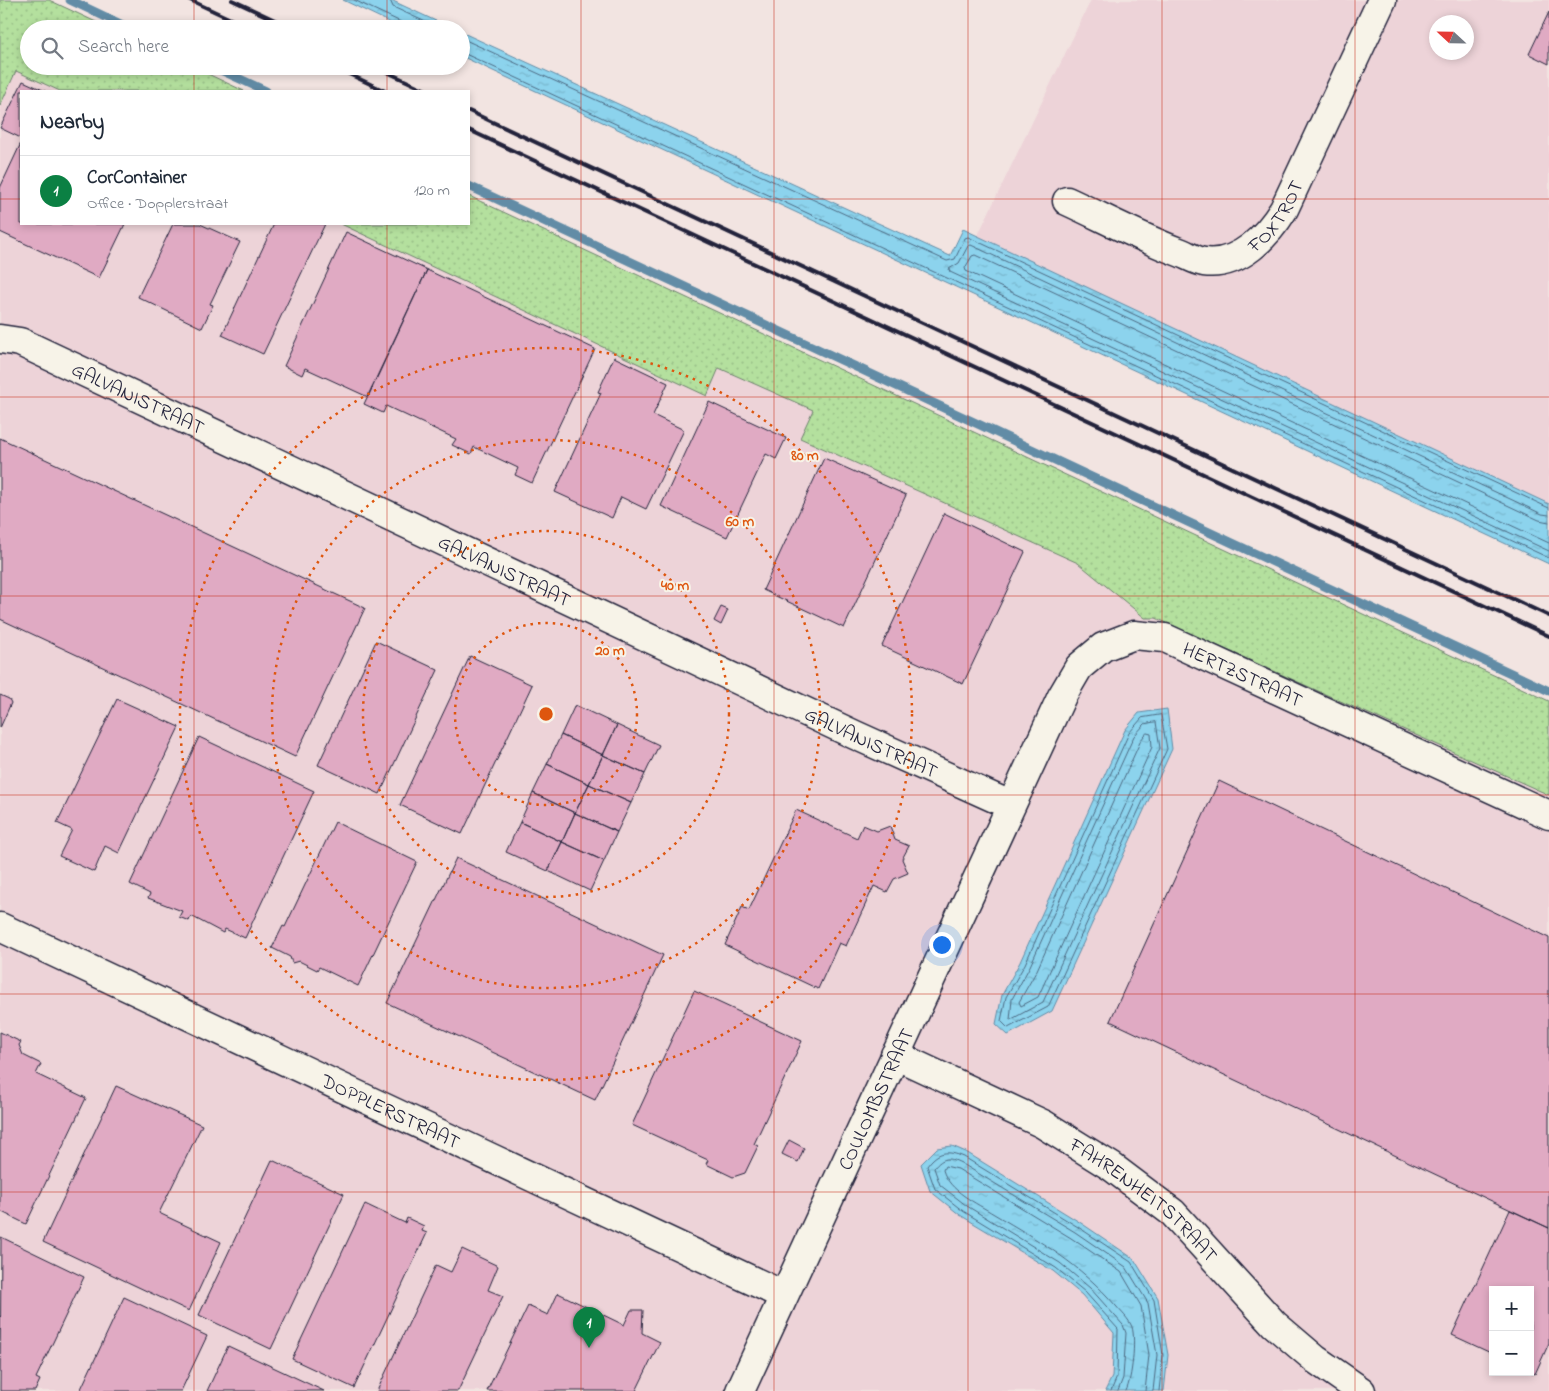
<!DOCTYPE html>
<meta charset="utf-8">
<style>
:root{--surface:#fff;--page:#f6f6f7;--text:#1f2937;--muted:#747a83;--line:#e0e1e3;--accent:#0b8043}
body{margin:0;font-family:"Indie Flower",sans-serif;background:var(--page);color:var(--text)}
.controls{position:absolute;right:15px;bottom:15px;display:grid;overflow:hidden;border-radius:0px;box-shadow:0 2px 8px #0003}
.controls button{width:45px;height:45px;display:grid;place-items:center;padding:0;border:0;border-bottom:1px solid var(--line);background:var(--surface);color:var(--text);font:25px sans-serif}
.compass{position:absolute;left:1429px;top:15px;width:45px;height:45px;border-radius:50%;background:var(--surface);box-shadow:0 2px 8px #0003;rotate:292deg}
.you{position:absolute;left:941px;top:944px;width:18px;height:18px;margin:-12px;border:4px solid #fff;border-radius:50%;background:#1a73e8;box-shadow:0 0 0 8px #1a73e833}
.badge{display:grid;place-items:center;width:32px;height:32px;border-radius:50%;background:var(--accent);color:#fff;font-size:16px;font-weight:700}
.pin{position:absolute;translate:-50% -41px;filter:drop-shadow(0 1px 2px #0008)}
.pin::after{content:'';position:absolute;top:26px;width:18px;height:15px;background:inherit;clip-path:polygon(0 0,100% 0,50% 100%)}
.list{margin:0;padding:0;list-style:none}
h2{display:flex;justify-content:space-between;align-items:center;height:65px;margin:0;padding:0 20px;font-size:21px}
h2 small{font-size:16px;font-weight:400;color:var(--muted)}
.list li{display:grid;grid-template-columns:32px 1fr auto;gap:15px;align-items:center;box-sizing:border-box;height:70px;padding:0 20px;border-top:1px solid var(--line)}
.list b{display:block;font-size:19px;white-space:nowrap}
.list p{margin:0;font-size:16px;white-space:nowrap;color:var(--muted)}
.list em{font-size:16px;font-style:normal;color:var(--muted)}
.icon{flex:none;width:28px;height:28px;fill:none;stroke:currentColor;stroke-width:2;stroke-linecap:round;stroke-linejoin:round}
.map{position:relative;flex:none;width:1549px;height:1391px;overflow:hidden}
.search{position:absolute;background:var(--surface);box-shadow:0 2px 8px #0003;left:20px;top:20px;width:450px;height:55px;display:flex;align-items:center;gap:12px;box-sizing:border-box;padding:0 18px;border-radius:28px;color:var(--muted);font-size:19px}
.panel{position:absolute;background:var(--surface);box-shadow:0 2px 8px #0003;left:20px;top:90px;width:450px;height:135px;border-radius:0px}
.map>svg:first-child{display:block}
</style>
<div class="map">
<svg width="1549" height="1391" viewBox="0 0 1549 1391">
<defs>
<pattern id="grass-dots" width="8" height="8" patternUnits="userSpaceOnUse" patternTransform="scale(1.25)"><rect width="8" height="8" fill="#b4e09e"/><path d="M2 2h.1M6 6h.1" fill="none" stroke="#9ac089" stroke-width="1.8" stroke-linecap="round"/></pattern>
<pattern id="water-ripples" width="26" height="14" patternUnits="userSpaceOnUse" patternTransform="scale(1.25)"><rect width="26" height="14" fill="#8cd3ed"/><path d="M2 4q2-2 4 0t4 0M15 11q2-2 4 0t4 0" fill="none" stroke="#78b5cc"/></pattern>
</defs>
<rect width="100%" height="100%" fill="#f2e4e1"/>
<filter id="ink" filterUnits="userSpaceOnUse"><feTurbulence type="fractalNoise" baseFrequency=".02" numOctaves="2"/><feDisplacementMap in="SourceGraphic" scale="10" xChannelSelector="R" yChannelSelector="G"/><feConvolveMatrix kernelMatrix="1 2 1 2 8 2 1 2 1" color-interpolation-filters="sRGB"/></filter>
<g filter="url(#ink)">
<!-- built -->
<path fill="#edd3d8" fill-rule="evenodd" d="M 0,0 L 29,29 L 29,66 L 212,91 L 21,91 L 21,224 L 469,224 L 1549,722 L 1549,1391 L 0,1391 ZM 1493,1290 L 1530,1290 L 1530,1372 L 1493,1372 Z
M 1091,0 L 1549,0 L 1549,543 L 963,266 ZM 1436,22 L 1466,22 L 1466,52 L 1436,52 Z"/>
<!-- grass -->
<path fill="url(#grass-dots)" stroke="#6b816c" d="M 0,0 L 49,0 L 111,29 L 29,29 L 29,66 L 191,66 L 244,91 L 60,91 L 16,71 L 0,106 Z
M 469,196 L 1549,701 L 1549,795 L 1156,618 L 1145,618 L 1078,563 L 800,438 L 813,410 L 719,368 L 707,396 L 341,224 L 469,224 Z"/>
<!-- water -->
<path fill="url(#water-ripples)" stroke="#628ca6" d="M 343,0 L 391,0 L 453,29 L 404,29 Z
M 461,32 L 950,256 L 963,229 L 1549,504 L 1549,564 L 461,56 Z
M 1167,709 L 1172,749 L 1052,1011 L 1008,1035 L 996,1024 L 1002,995 L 1020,962 L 1125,730 L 1139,713 Z
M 952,1146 L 966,1152 L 1081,1223 L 1134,1259 L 1158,1298 L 1168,1355 L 1164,1391 L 1105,1391 L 1112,1377 L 1114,1333 L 1082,1295 L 1053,1271 L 960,1215 L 930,1191 L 921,1164 L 937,1148 Z"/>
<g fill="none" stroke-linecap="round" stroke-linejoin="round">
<!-- shore -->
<path stroke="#4c6982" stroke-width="1" d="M 354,0 L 401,22 L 404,29
M 390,0 L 393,7 L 441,29
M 461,38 L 947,261 L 955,259 L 965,238 L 968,237 L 1549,508
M 461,52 L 1549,558
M 1549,515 L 1542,514 L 971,245 L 968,246 L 959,263 L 949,269 L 950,272 L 1549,551
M 1549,522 L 1539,520 L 975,255 L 972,256 L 965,268 L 966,271 L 1549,543
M 1161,715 L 1167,749 L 1048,1007 L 1008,1028 L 1001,1021 L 1006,997 L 1025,964 L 1129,733 L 1142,718 Z
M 1156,722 L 1160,748 L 1043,1002 L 1010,1020 L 1012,999 L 1030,966 L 1134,736 L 1145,724 Z
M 1147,733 L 1151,734 L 1152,747 L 1038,997 L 1021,1006 L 1019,1002 L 1037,970 L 1141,740 Z
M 1111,1391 L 1117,1377 L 1118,1329 L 1085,1292 L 1056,1268 L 963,1211 L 935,1189 L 927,1166 C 938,1151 947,1150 964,1157 L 1078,1227 L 1131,1262 L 1154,1300 L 1163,1355 L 1159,1391
M 1118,1391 L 1123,1378 L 1126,1333 L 1123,1325 L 1090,1288 L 1060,1263 L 967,1206 L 940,1185 L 934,1168 C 943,1157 949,1157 961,1163 L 1075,1232 L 1126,1267 L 1148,1303 L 1157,1355 L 1153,1391
M 1126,1391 C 1132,1379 1136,1340 1132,1327 C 1129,1319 1121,1312 1116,1306 C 1079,1263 1041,1242 994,1214 C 976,1203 949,1191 943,1170 L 945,1166 L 958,1169 L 1071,1238 L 1121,1272 L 1141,1306 L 1149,1355 L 1145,1391"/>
<!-- stream -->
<path stroke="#628ca6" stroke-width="9" d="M 70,0 L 131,29
M 212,66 L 266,91
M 469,186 L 1549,691"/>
</g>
<!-- building -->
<path fill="#e0aac3" stroke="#22223b" d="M 1549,12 L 1549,64 L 1529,54 Z
M 23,81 L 45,91 L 21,91 L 21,138 L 0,128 Z
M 21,143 L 21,224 L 125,224 L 99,278 L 0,232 L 0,188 Z
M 173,224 L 200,224 L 240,242 L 210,304 L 213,305 L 202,328 L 138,297 Z
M 274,224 L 325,224 L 263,354 L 222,335 Z
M 346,232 L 427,270 L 368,397 L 305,368 L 302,375 L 284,366 Z
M 427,270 L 595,349 L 532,483 L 515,475 L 518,468 L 474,447 L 471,454 L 452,445 L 456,439 L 386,406 L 383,413 L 364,404 Z
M 614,357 L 668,383 L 653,415 L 684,430 L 646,509 L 621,497 L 612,518 L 555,492 L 601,393 L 598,392 Z
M 709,402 L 786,438 L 776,459 L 766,454 L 727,537 L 661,506 Z
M 0,438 L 365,608 L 295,757 L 0,619 Z
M 824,458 L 906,495 L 844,628 L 763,590 Z
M 944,513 L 1025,552 L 963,684 L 882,646 Z
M 721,607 L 728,610 L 721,625 L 714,621 Z
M 376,641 L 438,670 L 380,794 L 318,765 Z
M 470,656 L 532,685 L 462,834 L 400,805 Z
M 0,695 L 9,699 L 11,703 L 0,728 Z
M 117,699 L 179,727 L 119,853 L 105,846 L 94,872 L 59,856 L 72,830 L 57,823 Z
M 575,705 L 617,725 L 603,755 L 561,735 Z
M 617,725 L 659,745 L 645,774 L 603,755 Z
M 561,735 L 603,755 L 589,784 L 547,764 Z
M 199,737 L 314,791 L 245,938 L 225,929 L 223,933 L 191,916 L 189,921 L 179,917 L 182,911 L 148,898 L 150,894 L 130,884 Z
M 603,755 L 645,774 L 631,803 L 589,784 Z
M 547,764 L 589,784 L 575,813 L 533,793 Z
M 1219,781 L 1549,938 L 1549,1228 L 1110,1021 Z
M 589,784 L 631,803 L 617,832 L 575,813 Z
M 533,793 L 575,813 L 562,842 L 520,822 Z
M 796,810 L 857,838 L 863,825 L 877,831 L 890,826 L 895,840 L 909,846 L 902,859 L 908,873 L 894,879 L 887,892 L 874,886 L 846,946 L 839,943 L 818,989 L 725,945 L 742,907 L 749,910 Z
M 575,813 L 617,832 L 604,861 L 562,842 Z
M 335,822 L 417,862 L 358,986 L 319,967 L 317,970 L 299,961 L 292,963 L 290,957 L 272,948 L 283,926 L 285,927 Z
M 520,822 L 562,842 L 548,871 L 506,852 Z
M 562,842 L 604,861 L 590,891 L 548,871 Z
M 456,858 L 663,955 L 595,1100 L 387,1003 Z
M 694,991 L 802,1041 L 754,1144 L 758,1146 L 745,1173 L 733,1177 L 706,1164 L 708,1160 L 632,1125 Z
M 0,1032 L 21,1042 L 19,1045 L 23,1055 L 41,1064 L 36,1074 L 86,1098 L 26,1224 L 0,1211 Z
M 116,1086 L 202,1125 L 159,1213 L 221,1242 L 189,1311 L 43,1242 Z
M 789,1140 L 804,1148 L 798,1162 L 782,1154 Z
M 272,1160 L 344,1194 L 271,1349 L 199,1315 Z
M 365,1204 L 405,1223 L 407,1218 L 424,1226 L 422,1231 L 427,1233 L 354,1388 L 292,1359 Z
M 1510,1210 L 1549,1228 L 1549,1343 L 1535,1374 L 1530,1372 L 1530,1290 L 1493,1290 L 1493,1354 L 1452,1335 Z
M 1,1237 L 84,1277 L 36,1378 L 40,1380 L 35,1391 L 0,1391 Z
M 462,1249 L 498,1266 L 488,1290 L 503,1296 L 458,1391 L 377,1391 L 436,1265 L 451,1272 Z
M 558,1293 L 624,1325 L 631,1310 L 643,1310 L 642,1333 L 660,1342 L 636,1391 L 487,1391 L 528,1306 L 548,1315 Z
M 124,1297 L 207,1336 L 181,1391 L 80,1391 Z
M 228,1346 L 324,1391 L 207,1391 Z"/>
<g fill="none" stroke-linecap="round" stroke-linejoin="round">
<defs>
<g id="minor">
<path id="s1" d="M 1067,201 C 1104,218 1141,238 1179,252 C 1187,255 1196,261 1204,262 C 1239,267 1268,235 1284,209 L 1382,0"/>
<path id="s2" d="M 0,339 L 20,342 L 855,735 L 1010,805"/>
<path id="s3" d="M 0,927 L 783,1295"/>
<path id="s4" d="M 895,1055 L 1043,1124 L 1112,1167 L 1173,1213 L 1274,1324 L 1315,1359 L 1361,1391"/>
<path id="s5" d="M 740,1391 L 1062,696 L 1079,667 L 1103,647 L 1134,635 L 1165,638 L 1549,815"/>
</g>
</defs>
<!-- minor casing -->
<use href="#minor" stroke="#22223b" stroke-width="31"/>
<!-- minor -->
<use href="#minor" stroke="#f7f3e8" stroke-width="28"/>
<!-- rail -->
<path stroke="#22223b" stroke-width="4" d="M 190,0 L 252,29
M 232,0 L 294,29
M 332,66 L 385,91
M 374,66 L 428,91
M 469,111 L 1549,616
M 469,130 L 1549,636"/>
</g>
</g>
<!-- grid -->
<path fill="none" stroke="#c8321e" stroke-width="1" stroke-opacity="0.55" d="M 194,0 L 194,29M 387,0 L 387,29M 581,0 L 581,1391M 774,0 L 774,1391M 968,0 L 968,1391M 1162,0 L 1162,1391M 1355,0 L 1355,1391M 194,66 L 194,91M 387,66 L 387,91M 0,199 L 21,199M 469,199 L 1549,199M 194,224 L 194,1391M 387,224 L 387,1391M 0,397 L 1549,397M 0,596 L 1549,596M 0,795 L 1549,795M 0,994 L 1549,994M 0,1192 L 1549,1192"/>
<!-- distance rings -->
<g fill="none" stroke="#de560e" stroke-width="2.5" stroke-dasharray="2.5 5">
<circle cx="546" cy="714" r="91"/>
<circle cx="546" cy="714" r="183"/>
<circle cx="546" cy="714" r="274"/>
<circle cx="546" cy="714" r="366"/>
</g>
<g text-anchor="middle" stroke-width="4" stroke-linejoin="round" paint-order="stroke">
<!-- street labels -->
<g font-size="20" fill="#22223b" stroke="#f7f3e8">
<text dy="7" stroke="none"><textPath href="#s1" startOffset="241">FOXTROT</textPath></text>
<text dy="7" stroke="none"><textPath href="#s2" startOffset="151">GALVANISTRAAT</textPath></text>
<text dy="7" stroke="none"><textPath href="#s2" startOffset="556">GALVANISTRAAT</textPath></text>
<text dy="7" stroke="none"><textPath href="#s5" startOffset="981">HERTZSTRAAT</textPath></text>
<text dy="7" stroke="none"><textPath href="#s2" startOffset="961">GALVANISTRAAT</textPath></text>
<text dy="7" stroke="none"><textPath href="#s5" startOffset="322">COULOMBSTRAAT</textPath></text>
<text dy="7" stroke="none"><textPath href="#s3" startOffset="432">DOPPLERSTRAAT</textPath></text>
<text dy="7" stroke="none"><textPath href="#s4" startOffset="290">FAHRENHEITSTRAAT</textPath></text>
</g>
</g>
<circle cx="546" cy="714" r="8" fill="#de560e" stroke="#f7f3e8" stroke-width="2.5"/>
<g font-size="15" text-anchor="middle" font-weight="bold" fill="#de560e" stroke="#f7f3e8" stroke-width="4" stroke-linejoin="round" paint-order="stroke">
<text x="805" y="460">80 m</text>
<text x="740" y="526">60 m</text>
<text x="675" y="590">40 m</text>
<text x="610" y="655">20 m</text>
</g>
</svg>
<div class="controls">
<button>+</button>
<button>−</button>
</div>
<svg class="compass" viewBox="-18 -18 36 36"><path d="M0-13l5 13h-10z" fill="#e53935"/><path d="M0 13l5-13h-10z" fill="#747a83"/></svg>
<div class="you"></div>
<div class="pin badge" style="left:589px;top:1348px">1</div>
<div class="search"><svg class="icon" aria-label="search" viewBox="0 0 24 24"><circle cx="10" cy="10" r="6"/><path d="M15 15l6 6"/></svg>Search here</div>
<section class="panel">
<h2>Nearby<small></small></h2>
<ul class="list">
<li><span class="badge">1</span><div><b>CorContainer</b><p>Office · Dopplerstraat</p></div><em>120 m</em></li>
</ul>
</section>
</div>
